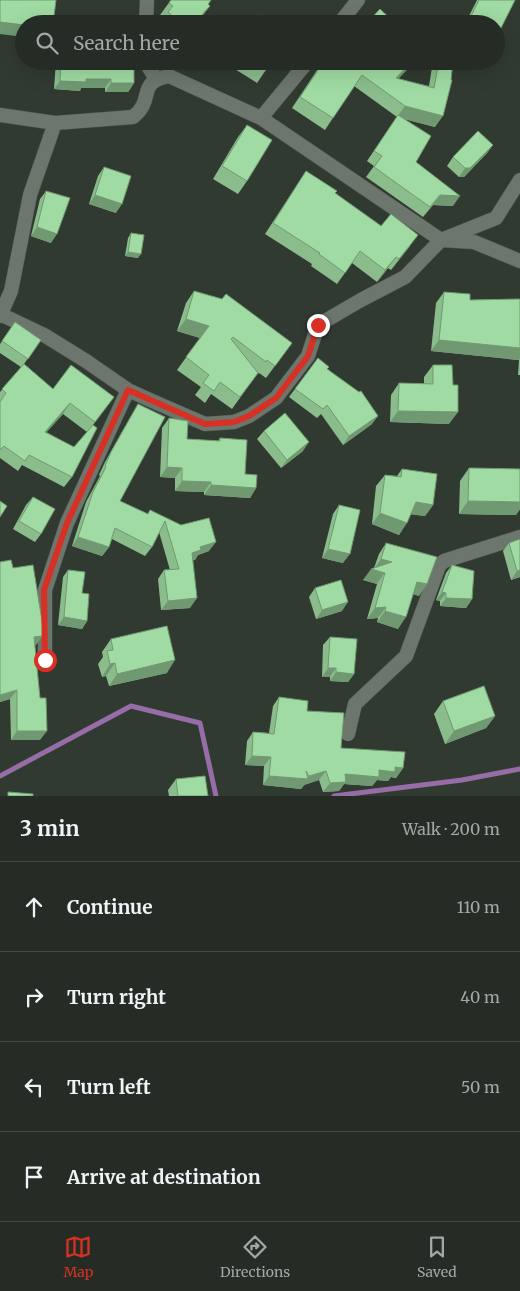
<!DOCTYPE html>
<meta charset="utf-8">
<style>
:root{--surface:#252c25;--page:#2d342d;--text:#f1f3f6;--muted:#a3a7a7;--line:#424842;--accent:#d93025}
body{margin:0;font-family:Merriweather,serif;background:var(--page);color:var(--text)}
.stop{position:absolute;width:15px;height:15px;margin:-11px;border:4px solid #d93025;border-radius:50%;background:#fff}
.stop.end{background:#d93025;border-color:#fff;box-shadow:0 1px 5px #0008}
.list{margin:0;padding:0;list-style:none}
h2{display:flex;justify-content:space-between;align-items:center;height:65px;margin:0;padding:0 20px;font-size:21px}
h2 small{font-size:16px;font-weight:400;color:var(--muted)}
.list li{display:grid;grid-template-columns:32px 1fr auto;gap:15px;align-items:center;box-sizing:border-box;height:90px;padding:0 20px;border-top:1px solid var(--line)}
.list b{display:block;font-size:19px;white-space:nowrap}
.list em{font-size:16px;font-style:normal;color:var(--muted)}
.icon{flex:none;width:28px;height:28px;fill:none;stroke:currentColor;stroke-width:2;stroke-linecap:round;stroke-linejoin:round}
.map{position:relative;flex:none;width:520px;height:796px;overflow:hidden}
.search{position:absolute;background:var(--surface);box-shadow:0 5px 20px #0002;left:15px;right:15px;top:15px;height:55px;display:flex;align-items:center;gap:12px;box-sizing:border-box;padding:0 18px;border-radius:28px;color:var(--muted);font-size:19px}
.sheet{height:425px;background:var(--surface)}
nav{display:flex;justify-content:space-around;align-items:center;box-sizing:border-box;height:70px;border-top:1px solid var(--line);background:var(--surface);font-size:14px;color:var(--muted)}
nav a{display:grid;justify-items:center;gap:2px}
nav .on{color:var(--accent)}
.map>svg:first-child{display:block}
</style>
<div class="map">
<svg width="520" height="796" viewBox="0 0 520 796">
<rect width="100%" height="100%" fill="#313a31"/>
<g fill="none" stroke-linecap="round" stroke-linejoin="round">
<!-- stream -->
<path stroke="#966da6" stroke-width="5" d="M 0,776 L 131,706 L 200,723 L 216,796
M 334,796 L 462,780 L 520,769"/>
<defs>
<path id="minor" d="M 146,24 L 147,0
M 339,24 L 358,0
M 145,61 L 156,79
M 0,115 L 55,123 L 133,117 C 156,99 135,83 169,76 L 261,118 L 441,240 L 496,218 L 520,180
M 261,118 L 308,61
M 0,314 L 44,335 L 86,361 L 128,390 L 150,400 L 205,424 L 234,422 L 249,416 L 276,398 L 308,356 L 318,325 L 361,300 L 405,277 L 441,240 L 474,242 L 520,261
M 0,316 L 11,291 L 30,195 L 55,123
M 45,660 L 45,590 L 67,523 L 128,390
M 348,734 L 355,704 L 406,656 L 439,566 L 444,561 L 520,537"/>
</defs>
<!-- minor casing -->
<use href="#minor" stroke="#4e554e" stroke-width="15"/>
<!-- minor -->
<use href="#minor" stroke="#6c766c" stroke-width="14"/>
</g>
<!-- wall -->
<path fill="#8abc8c" fill-rule="evenodd" d="M 171,0 L 211,0 L 201,18 L 196,24 L 160,24 L 164,18 L 160,15 Z
M 477,0 L 515,0 L 496,37 L 496,24 L 465,24 Z
M 56,61 L 134,61 L 134,83 L 128,92 L 105,92 L 105,88 L 81,88 L 80,91 L 54,89 Z
M 233,61 L 272,61 L 257,83 L 230,66 Z
M 323,61 L 415,61 L 398,79 L 429,86 L 433,61 L 453,61 L 435,127 L 404,119 L 416,162 L 453,206 L 433,205 L 423,217 L 366,177 L 374,166 L 367,161 L 397,117 L 354,86 L 325,130 L 292,108 Z
M 247,125 L 247,181 L 238,194 L 213,179 L 238,137 Z
M 493,145 L 487,153 L 464,177 L 459,177 L 447,166 L 453,157 Z
M 104,167 L 116,213 L 89,204 L 98,176 Z
M 306,171 L 335,193 L 410,246 L 391,270 L 388,268 L 377,282 L 352,263 L 337,284 L 311,266 L 312,264 L 265,234 Z
M 46,191 L 51,243 L 31,236 L 40,199 Z
M 131,233 L 138,258 L 125,256 L 128,238 Z
M 194,291 L 292,343 L 266,378 L 259,373 L 257,374 L 232,409 L 211,394 L 205,403 L 195,395 L 201,387 L 177,370 L 200,338 L 177,331 L 186,303 Z
M 444,292 L 470,300 L 520,299 L 520,375 L 518,375 L 519,360 L 431,351 L 436,303 Z
M 15,322 L 41,340 L 24,364 L 53,389 L 114,397 L 93,425 L 72,477 L 64,487 L 22,465 L 18,471 L 0,458 L 0,392 L 21,367 L 0,353 L 0,344 ZM 63,414 L 87,432 L 74,447 L 46,432 Z
M 318,358 L 328,369 L 372,424 L 343,445 L 321,414 L 317,418 L 289,397 Z
M 433,365 L 449,424 L 390,422 L 391,395 L 399,383 L 424,384 L 424,377 Z
M 138,404 L 120,501 L 148,514 L 150,510 L 209,551 L 198,555 L 195,560 L 193,560 L 190,608 L 161,610 L 158,579 L 164,570 L 170,570 L 159,532 L 152,547 L 145,556 L 112,539 L 109,547 L 102,556 L 72,546 L 86,502 L 100,476 L 99,475 L 105,462 L 132,414 Z
M 169,418 L 187,439 L 218,441 L 220,438 L 245,474 L 256,488 L 250,498 L 204,495 L 204,492 L 175,491 L 175,478 L 160,477 L 162,428 Z
M 264,431 L 303,451 L 281,468 L 257,439 Z
M 469,468 L 520,469 L 520,509 L 516,515 L 459,514 L 460,481 Z
M 402,469 L 433,505 L 425,516 L 411,514 L 399,535 L 372,524 L 376,486 L 385,475 L 397,476 Z
M 33,497 L 41,534 L 35,542 L 13,529 L 26,505 Z
M 339,505 L 343,563 L 322,558 L 333,514 Z
M 520,539 L 520,577 L 511,580 L 503,551 L 509,543 Z
M 386,543 L 419,596 L 413,594 L 398,629 L 377,622 L 378,618 L 367,619 L 377,584 L 363,580 L 374,568 L 379,554 Z
M 0,562 L 13,568 L 36,645 L 35,645 L 40,740 L 11,740 L 10,699 L 0,702 Z
M 452,565 L 472,599 L 466,608 L 440,606 L 440,601 L 436,600 L 446,573 Z
M 68,570 L 82,593 L 87,621 L 82,629 L 58,625 L 63,577 Z
M 315,588 L 342,611 L 316,619 L 309,597 Z
M 330,637 L 354,674 L 348,682 L 330,681 L 330,677 L 322,677 L 323,645 Z
M 111,639 L 167,673 L 109,686 L 106,676 L 102,677 L 98,664 L 103,657 L 102,652 Z
M 279,697 L 307,711 L 341,748 L 403,768 L 396,778 L 391,777 L 388,781 L 377,780 L 372,786 L 344,784 L 339,791 L 323,792 L 319,780 L 304,785 L 301,789 L 263,785 L 264,766 L 245,765 L 247,741 L 253,732 L 269,733 L 273,706 Z
M 443,701 L 495,716 L 486,728 L 445,744 L 434,714 Z
M 176,779 L 208,796 L 169,796 L 168,790 Z"/>
<!-- shaded-wall -->
<path fill="#709972" d="M 210,6 L 201,18 L 196,24 L 195,24 Z
M 0,22 L 24,25 L 24,37 L 0,34 Z
M 412,61 L 415,61 L 388,90 L 396,78 Z
M 86,79 L 111,79 L 105,88 L 81,88 L 80,91 L 54,89 L 60,81 Z
M 111,83 L 134,83 L 128,92 L 105,92 Z
M 405,106 L 443,116 L 435,127 L 397,117 Z
M 493,145 L 487,153 L 464,177 L 459,177 L 465,168 Z
M 95,195 L 122,204 L 116,213 L 89,204 Z
M 440,195 L 460,196 L 453,206 L 433,205 L 423,217 Z
M 37,227 L 57,234 L 51,243 L 31,236 Z
M 418,235 L 410,246 L 391,270 L 399,259 Z
M 128,252 L 141,254 L 138,258 L 125,256 Z
M 396,257 L 388,268 L 377,282 L 385,270 Z
M 186,319 L 209,326 L 200,338 L 177,331 Z
M 439,340 L 520,348 L 520,358 L 519,360 L 431,351 Z
M 70,403 L 63,414 L 38,442 L 45,432 Z
M 398,411 L 458,412 L 449,424 L 390,422 Z
M 378,416 L 372,424 L 343,445 L 349,436 Z
M 309,442 L 303,451 L 281,468 L 287,460 Z
M 167,467 L 182,468 L 175,478 L 160,477 Z
M 182,481 L 211,482 L 204,492 L 175,491 Z
M 211,485 L 256,488 L 250,498 L 204,495 Z
M 468,501 L 520,502 L 520,509 L 516,515 L 459,514 Z
M 416,502 L 433,505 L 425,516 L 407,514 Z
M 380,513 L 407,523 L 399,535 L 372,524 Z
M 78,537 L 109,547 L 102,556 L 72,546 Z
M 216,542 L 209,551 L 198,555 L 195,560 L 186,562 L 192,553 L 200,547 Z
M 328,549 L 350,554 L 343,563 L 322,558 Z
M 381,559 L 392,562 L 377,584 L 363,580 L 371,569 L 374,569 Z
M 520,570 L 520,577 L 511,580 L 517,571 Z
M 417,582 L 427,584 L 419,596 L 409,593 Z
M 442,592 L 446,593 L 440,601 L 436,600 Z
M 197,598 L 190,608 L 161,610 L 168,601 Z
M 446,598 L 472,599 L 466,608 L 440,606 Z
M 348,602 L 342,611 L 316,619 L 322,610 Z
M 386,607 L 378,618 L 367,619 L 375,608 Z
M 385,611 L 406,617 L 398,629 L 377,622 Z
M 64,617 L 87,621 L 82,629 L 58,625 Z
M 43,636 L 36,645 L 28,646 L 34,637 Z
M 175,660 L 167,673 L 109,686 L 117,674 Z
M 115,663 L 106,676 L 102,677 L 110,664 Z
M 328,668 L 336,668 L 330,677 L 322,677 Z
M 336,672 L 354,674 L 348,682 L 330,681 Z
M 17,690 L 10,699 L 0,702 L 0,695 Z
M 495,716 L 486,728 L 445,744 L 454,731 Z
M 17,731 L 47,731 L 40,740 L 11,740 Z
M 252,756 L 271,757 L 264,766 L 245,765 Z
M 395,767 L 403,768 L 396,778 L 391,777 L 388,781 L 377,780 L 372,786 L 344,784 L 339,791 L 323,792 L 330,783 L 345,774 L 379,770 Z
M 326,771 L 319,780 L 304,785 L 301,789 L 263,785 L 269,776 L 307,779 L 309,776 Z"/>
<!-- building -->
<path fill="#a0dba3" stroke="#709972" d="M 0,0 L 56,0 L 53,24 L 24,24 L 24,25 L 0,22 Z
M 171,0 L 211,0 L 208,4 L 210,6 L 200,17 L 198,15 L 190,24 L 181,24 L 168,12 L 173,6 L 169,3 Z
M 479,0 L 515,0 L 498,34 L 496,33 L 496,24 L 478,24 L 475,22 L 477,19 L 471,16 Z
M 380,9 L 396,24 L 366,24 Z
M 262,15 L 277,24 L 257,24 Z
M 61,61 L 134,61 L 134,83 L 111,83 L 111,79 L 86,79 L 86,82 L 60,81 Z
M 251,61 L 272,61 L 266,70 Z
M 324,61 L 412,61 L 396,78 L 434,88 L 439,61 L 453,61 L 451,80 L 452,80 L 443,116 L 405,106 L 362,75 L 333,118 L 300,97 Z
M 398,115 L 431,136 L 416,162 L 460,196 L 440,195 L 430,207 L 374,167 L 382,156 L 374,151 Z
M 247,125 L 272,140 L 247,181 L 222,166 Z
M 478,131 L 493,145 L 470,168 L 465,168 L 453,157 Z
M 104,167 L 131,176 L 122,204 L 95,195 Z
M 306,171 L 337,191 L 335,193 L 381,226 L 391,214 L 418,235 L 399,259 L 396,257 L 385,270 L 360,251 L 345,273 L 319,254 L 320,253 L 273,223 Z
M 46,191 L 70,198 L 57,234 L 37,227 Z
M 131,233 L 144,235 L 141,254 L 128,252 Z
M 194,291 L 222,299 L 226,294 L 292,343 L 275,366 L 267,360 L 266,362 L 233,337 L 231,339 L 258,373 L 240,397 L 220,382 L 214,391 L 203,383 L 209,375 L 186,357 L 209,326 L 186,319 Z
M 444,292 L 470,294 L 470,300 L 520,299 L 520,348 L 439,340 Z
M 15,322 L 41,340 L 28,359 L 2,341 Z
M 318,358 L 329,367 L 327,369 L 359,392 L 361,391 L 378,416 L 349,436 L 327,405 L 323,409 L 295,389 Z
M 24,364 L 53,389 L 71,365 L 114,397 L 95,422 L 70,403 L 45,432 L 74,447 L 93,425 L 97,428 L 72,477 L 29,455 L 25,461 L 4,446 L 0,450 L 0,402 L 6,393 L 2,389 Z
M 433,365 L 452,365 L 453,385 L 458,385 L 458,412 L 398,411 L 399,383 L 433,384 Z
M 138,404 L 165,417 L 120,501 L 148,514 L 150,510 L 181,525 L 209,518 L 216,542 L 200,547 L 201,550 L 192,553 L 197,598 L 168,601 L 164,570 L 179,569 L 165,521 L 152,547 L 115,528 L 109,547 L 78,537 L 93,492 L 106,467 L 105,466 L 111,452 Z
M 285,413 L 309,442 L 287,460 L 264,431 Z
M 169,418 L 188,421 L 187,439 L 220,441 L 220,438 L 247,440 L 245,474 L 257,475 L 256,488 L 211,485 L 211,482 L 182,481 L 182,468 L 167,467 Z
M 469,468 L 520,469 L 520,502 L 468,501 Z
M 402,469 L 437,474 L 433,505 L 416,502 L 407,523 L 380,513 L 385,475 L 401,477 Z
M 33,497 L 55,509 L 41,534 L 19,521 Z
M 0,501 L 7,506 L 0,517 Z
M 339,505 L 360,510 L 350,554 L 328,549 Z
M 520,539 L 520,570 L 517,571 L 509,543 Z
M 386,543 L 437,557 L 427,584 L 417,582 L 406,617 L 385,611 L 386,607 L 375,608 L 385,573 L 371,569 L 392,562 L 381,559 Z
M 11,560 L 13,568 L 33,565 L 43,627 L 43,636 L 34,637 L 40,698 L 46,698 L 47,731 L 17,731 L 17,690 L 0,695 L 0,562 Z
M 452,565 L 474,571 L 472,599 L 446,598 L 446,593 L 442,592 Z
M 68,570 L 85,572 L 82,593 L 89,594 L 87,621 L 64,617 Z
M 341,580 L 348,602 L 322,610 L 315,588 Z
M 167,626 L 175,660 L 117,674 L 115,663 L 110,664 L 107,651 L 113,650 L 111,639 Z
M 330,637 L 357,639 L 354,674 L 336,672 L 336,668 L 328,668 Z
M 484,686 L 495,716 L 454,731 L 443,701 Z
M 279,697 L 308,701 L 307,711 L 344,713 L 341,748 L 405,752 L 403,768 L 395,767 L 395,772 L 379,770 L 379,777 L 345,774 L 346,782 L 330,783 L 326,771 L 309,776 L 306,771 L 308,779 L 269,776 L 271,757 L 252,756 L 253,732 L 274,734 Z
M 205,776 L 208,796 L 178,796 L 176,779 Z
M 8,792 L 33,794 L 33,796 L 8,796 Z"/>
<g fill="none" stroke-linecap="round" stroke-linejoin="round">
<!-- route -->
<path stroke="#d93025" stroke-width="6" d="M 45,660 L 44,590 L 67,523 L 128,390 L 205,424 L 234,422 L 249,416 L 276,398 L 308,356 L 318,325"/>
</g>
</svg>
<div class="stop" style="left:45px;top:660px"></div>
<div class="stop end" style="left:318px;top:325px"></div>
<div class="search"><svg class="icon" aria-label="search" viewBox="0 0 24 24"><circle cx="10" cy="10" r="6"/><path d="M15 15l6 6"/></svg>Search here</div>
</div>
<section class="sheet">
<h2>3 min<small>Walk · 200 m</small></h2>
<ul class="list">
<li><svg class="icon" aria-label="ahead" viewBox="0 0 24 24"><path d="M12 20V5M6 11l6-6 6 6"/></svg><div><b>Continue</b></div><em>110 m</em></li>
<li><svg class="icon" aria-label="right" viewBox="0 0 24 24"><path d="M7 20v-9h11M14 6l5 5-5 5"/></svg><div><b>Turn right</b></div><em>40 m</em></li>
<li><svg class="icon" aria-label="left" viewBox="0 0 24 24"><path d="M17 20v-9H6M10 6l-5 5 5 5"/></svg><div><b>Turn left</b></div><em>50 m</em></li>
<li><svg class="icon" aria-label="arrive" viewBox="0 0 24 24"><path d="M6 21V4h12l-3 4 3 4H6"/></svg><div><b>Arrive at destination</b></div></li>
</ul>
</section>
<nav>
<a class="on"><svg class="icon" aria-label="map" viewBox="0 0 24 24"><path d="M3 6l6-2 6 2 6-2v14l-6 2-6-2-6 2zM9 4v14M15 6v14"/></svg>Map</a>
<a><svg class="icon" aria-label="directions" viewBox="0 0 24 24"><path d="M12 3l9 9-9 9-9-9zM9 14v-3h6M13 9l2 2-2 2"/></svg>Directions</a>
<a><svg class="icon" aria-label="saved" viewBox="0 0 24 24"><path d="M7 4h10v16l-5-4-5 4z"/></svg>Saved</a>
</nav>
